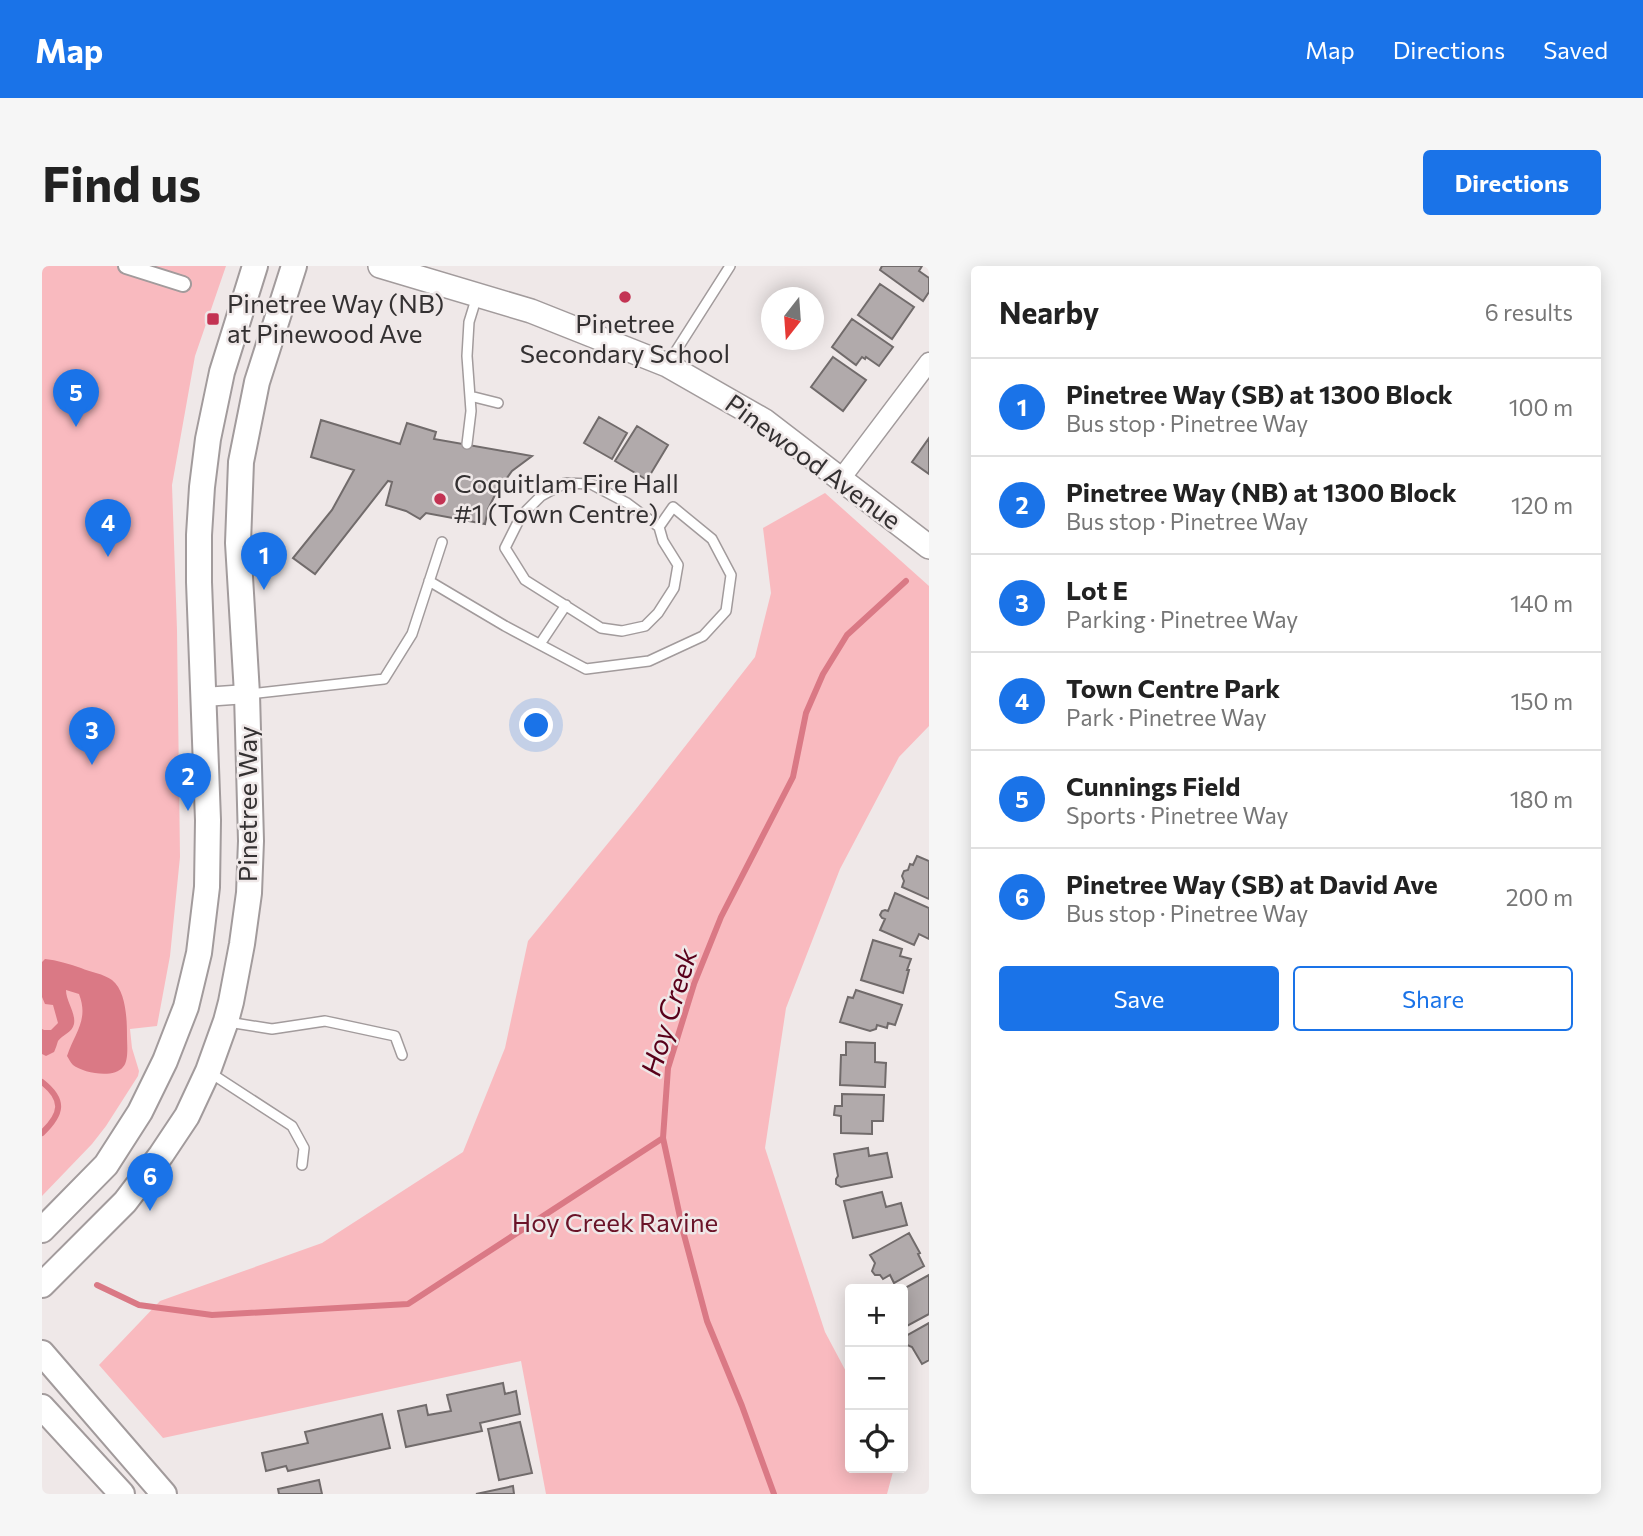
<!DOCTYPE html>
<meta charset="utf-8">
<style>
:root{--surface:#fff;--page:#f6f6f6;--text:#222;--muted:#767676;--line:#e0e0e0;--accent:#1a73e8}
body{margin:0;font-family:Commissioner,sans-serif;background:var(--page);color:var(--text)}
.controls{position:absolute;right:21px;bottom:21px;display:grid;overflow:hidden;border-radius:7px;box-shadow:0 4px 18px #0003}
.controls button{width:63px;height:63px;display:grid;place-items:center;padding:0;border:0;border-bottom:2px solid var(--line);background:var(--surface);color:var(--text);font:35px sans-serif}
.compass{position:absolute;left:719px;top:21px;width:63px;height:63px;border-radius:50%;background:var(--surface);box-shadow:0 4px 18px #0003;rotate:197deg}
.you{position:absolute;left:495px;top:460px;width:24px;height:24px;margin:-18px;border:5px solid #fff;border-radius:50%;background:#1a73e8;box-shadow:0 0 0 10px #1a73e833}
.badge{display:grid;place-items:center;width:46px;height:46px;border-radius:50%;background:var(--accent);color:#fff;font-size:23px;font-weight:700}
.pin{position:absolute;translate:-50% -58px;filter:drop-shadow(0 2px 4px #0008)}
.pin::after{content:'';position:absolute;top:37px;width:24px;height:21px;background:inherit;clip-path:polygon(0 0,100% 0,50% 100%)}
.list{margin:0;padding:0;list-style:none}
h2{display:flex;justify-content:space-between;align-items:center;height:91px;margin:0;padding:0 28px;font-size:30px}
h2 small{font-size:23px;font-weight:400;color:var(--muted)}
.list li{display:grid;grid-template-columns:46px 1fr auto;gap:21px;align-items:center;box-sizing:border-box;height:98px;padding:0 28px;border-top:2px solid var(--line)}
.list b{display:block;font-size:26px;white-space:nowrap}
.list p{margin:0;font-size:23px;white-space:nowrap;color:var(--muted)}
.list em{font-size:23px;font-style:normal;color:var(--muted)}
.actions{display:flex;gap:14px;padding:21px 28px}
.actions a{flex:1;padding:16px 0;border:2px solid var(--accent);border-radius:7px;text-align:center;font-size:24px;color:var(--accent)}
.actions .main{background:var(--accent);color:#fff}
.icon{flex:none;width:38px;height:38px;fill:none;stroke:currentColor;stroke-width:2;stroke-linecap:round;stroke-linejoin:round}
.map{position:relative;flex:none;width:887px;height:1228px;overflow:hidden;border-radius:7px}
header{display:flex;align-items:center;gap:42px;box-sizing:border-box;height:98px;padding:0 35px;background:var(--accent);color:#fff}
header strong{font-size:33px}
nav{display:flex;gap:38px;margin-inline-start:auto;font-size:24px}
.intro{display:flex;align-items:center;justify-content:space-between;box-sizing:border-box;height:168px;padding:0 42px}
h1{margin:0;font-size:49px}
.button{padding:18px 32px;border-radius:7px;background:var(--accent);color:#fff;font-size:24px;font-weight:700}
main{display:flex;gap:42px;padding:0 42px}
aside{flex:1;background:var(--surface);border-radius:7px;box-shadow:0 4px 18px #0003}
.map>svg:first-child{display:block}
</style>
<header>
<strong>Map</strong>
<nav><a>Map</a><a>Directions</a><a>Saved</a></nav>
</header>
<div class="intro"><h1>Find us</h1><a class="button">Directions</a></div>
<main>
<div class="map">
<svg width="887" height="1228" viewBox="0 0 887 1228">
<rect width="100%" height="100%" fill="#efe8e8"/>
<!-- green -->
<path fill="#f9babf" d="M 0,0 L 184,0 L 153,90 L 130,219 L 135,364 L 138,591 L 128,690 L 115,760 L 88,763 L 90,782 L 97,805 L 96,810 L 64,860 L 50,878 L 0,930 Z
M 783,227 L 887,320 L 887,460 L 857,491 L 798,603 L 744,742 L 723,882 L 783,1066 L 808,1113 L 808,1202 L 852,1202 L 845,1228 L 504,1228 L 479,1095 L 121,1172 L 57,1099 L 118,1035 L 280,977 L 421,886 L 463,782 L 486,675 L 594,543 L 713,391 L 729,327 L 721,262 Z"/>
<!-- water -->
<path fill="#da7985" d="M 3,693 C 15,694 27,698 39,702 C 48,706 62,708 70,714 C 84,725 85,753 85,770 C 85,778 87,795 81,801 C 72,813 41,807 31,799 C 28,796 27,793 25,790 C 33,766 47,754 37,728 L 24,724 C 24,735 34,747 32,758 C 30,767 21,768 16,775 C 16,775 13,785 12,786 L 4,790 L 0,788 L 0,763 L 2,764 L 9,764 L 16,757 L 11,739 L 3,738 L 0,731 L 0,696 Z"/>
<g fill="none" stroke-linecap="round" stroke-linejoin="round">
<!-- stream -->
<path stroke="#da7985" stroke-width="6" d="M 0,816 C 23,834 20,848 0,867
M 55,1019 L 97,1039 L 170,1049 L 366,1038 L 621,872
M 732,1228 L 700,1140 L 665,1055 L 641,965 L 621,872 L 626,802 L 652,718 L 679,651 L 751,511 L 764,447 L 781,408 L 805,369 L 864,315"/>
</g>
<!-- building -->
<path fill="#b1aaab" stroke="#716b6b" stroke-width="2" d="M 840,0 L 880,0 L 877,5 L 887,12 L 887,26 L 881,35 L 838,4 Z
M 838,18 L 872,41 L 850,73 L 816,49 Z
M 810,53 L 851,81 L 837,100 L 824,91 L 823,93 L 820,91 L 814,99 L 790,81 Z
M 791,91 L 824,114 L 801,145 L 769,121 Z
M 557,151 L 585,167 L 570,193 L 542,177 Z
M 279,154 L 358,178 L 365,157 L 394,166 L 392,173 L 490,190 L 470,205 L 454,227 L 446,243 L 443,258 L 384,247 L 378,253 L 364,245 L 344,239 L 350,216 L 346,215 L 273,308 L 251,292 L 290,244 L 312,204 L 269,191 Z
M 595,160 L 626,179 L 605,214 L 573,195 Z
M 887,172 L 887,208 L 870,196 Z
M 875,590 L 887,595 L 887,633 L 860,621 L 862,615 L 860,610 L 862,605 L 866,604 L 868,598 L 871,599 Z
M 853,627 L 887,642 L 887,673 L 877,668 L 872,679 L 838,664 L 843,653 L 840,652 L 838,649 L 840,645 L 843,644 L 846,645 Z
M 831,674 L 860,683 L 858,690 L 869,693 L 865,704 L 867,704 L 861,727 L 819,714 Z
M 814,724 L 860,739 L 853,759 L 846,757 L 845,762 L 835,759 L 834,763 L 828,765 L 798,756 L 806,731 L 811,732 Z
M 804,776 L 833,777 L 833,796 L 844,797 L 843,821 L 798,819 L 799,789 L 804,789 Z
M 800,828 L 842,829 L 841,855 L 830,855 L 830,868 L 799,867 L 799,850 L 792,849 L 793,840 L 800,840 Z
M 826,882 L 827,890 L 845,887 L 850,911 L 799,921 L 794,918 L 794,913 L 796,910 L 792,888 Z
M 840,926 L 844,941 L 859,937 L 865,959 L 811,972 L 802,935 Z
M 867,967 L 878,987 L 876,988 L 882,1000 L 852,1017 L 848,1009 L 841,1013 L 838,1009 L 833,1009 L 830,1005 L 833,997 L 828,989 Z
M 887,1009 L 887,1048 L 865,1060 L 861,1053 L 861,1023 Z
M 887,1057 L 887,1094 L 880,1098 L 870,1081 L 865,1079 L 863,1075 L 864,1070 Z
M 461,1117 L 463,1128 L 474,1125 L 478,1148 L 438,1157 L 440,1165 L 364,1181 L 356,1145 L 384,1139 L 386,1149 L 409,1145 L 405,1129 Z
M 340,1148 L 348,1182 L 246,1205 L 244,1200 L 224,1205 L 220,1187 L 266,1177 L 263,1166 Z
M 478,1156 L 490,1207 L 457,1214 L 446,1163 Z
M 277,1214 L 280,1228 L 237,1228 L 236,1223 Z
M 471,1220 L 472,1228 L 434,1228 Z"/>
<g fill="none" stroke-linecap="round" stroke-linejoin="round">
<defs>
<path id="service" d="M 625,99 L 688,0
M 428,130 L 456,137
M 425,178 L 429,145 L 425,90 L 427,56 L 435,30
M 523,217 L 549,218 L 585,237 L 617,261 L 621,275 L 636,299 L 632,322 L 616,347 L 603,360 L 580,365 L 559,362 L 483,314 L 463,282 L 479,250 L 499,230 Z
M 387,315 L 463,360 L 544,403 L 607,395 L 661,370 L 684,345 L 689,309 L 670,273 L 631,241 L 617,261
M 498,378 L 524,339
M 207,428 L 342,413 L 370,368 L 400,276
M 186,756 L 230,763 L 283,755 L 353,770 L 360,789
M 167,806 L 250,860 L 262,882 L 260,899"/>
<path id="pedestrian" d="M 84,0 L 141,18"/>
<path id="minor" d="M 798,214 L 887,96
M 162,431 L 205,428"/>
<path id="tertiary" d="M 338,0 L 489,45 L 625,99 L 723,155 L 887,281"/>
<path id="secondary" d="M 0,964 L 64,899 L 98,846 L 123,795 L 144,741 L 157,687 L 165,621 L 166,554 L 157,316 L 157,269 L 160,221 L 166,173 L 180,106 L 213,0
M 0,1019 L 83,936 L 119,889 L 145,850 L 166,805 L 184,755 L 189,736 L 200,678 L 207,627 L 209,575 L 205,428 L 196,277 L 199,196 L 215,116 L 252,0
M 0,1087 L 122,1228
M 0,1141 L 80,1228"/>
</defs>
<!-- service casing -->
<use href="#service" stroke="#a29b9c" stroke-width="12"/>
<!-- pedestrian casing -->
<use href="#pedestrian" stroke="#a29b9c" stroke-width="18"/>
<!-- minor casing -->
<use href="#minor" stroke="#a29b9c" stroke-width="21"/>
<!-- tertiary casing -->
<use href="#tertiary" stroke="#a29b9c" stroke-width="26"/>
<!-- secondary casing -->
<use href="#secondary" stroke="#a29b9c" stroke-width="28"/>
<!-- service -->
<use href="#service" stroke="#fff" stroke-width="9"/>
<!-- pedestrian -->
<use href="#pedestrian" stroke="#fff" stroke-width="14"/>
<!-- minor -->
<use href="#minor" stroke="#fff" stroke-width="18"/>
<!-- tertiary -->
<use href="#tertiary" stroke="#fff" stroke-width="23"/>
<!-- secondary -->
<use href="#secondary" stroke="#fff" stroke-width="24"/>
</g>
<!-- markers -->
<g fill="#c33353" stroke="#efe8e8" stroke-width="2.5">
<circle cx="583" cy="31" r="7"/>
<rect x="164" y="46" width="14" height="14" rx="3.5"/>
<circle cx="398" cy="233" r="7"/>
</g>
<g text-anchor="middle" stroke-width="5" stroke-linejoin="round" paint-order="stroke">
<!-- poi labels -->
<g font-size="26" fill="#343132" stroke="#efe8e8" text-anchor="start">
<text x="185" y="47">Pinetree Way (NB)<tspan x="185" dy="30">at Pinewood Ave</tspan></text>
<text x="583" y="67" text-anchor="middle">Pinetree<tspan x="583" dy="30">Secondary School</tspan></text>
<text x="412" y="227">Coquitlam Fire Hall<tspan x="412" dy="30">#1 (Town Centre)</tspan></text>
</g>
<!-- street labels -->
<g font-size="26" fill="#343132" stroke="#efe8e8">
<text transform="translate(771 196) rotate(36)" y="9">Pinewood Avenue</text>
<text transform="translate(206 538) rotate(-90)" y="9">Pinetree Way</text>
</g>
<!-- park labels -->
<g font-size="26" fill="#6a1328" stroke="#efe8e8">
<text x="573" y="966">Hoy Creek Ravine</text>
</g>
<!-- water labels -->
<g font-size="28" font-style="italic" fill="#59001a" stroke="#efe8e8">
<text transform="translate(627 746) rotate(-73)" y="10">Hoy Creek</text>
</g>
</g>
</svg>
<div class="controls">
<button>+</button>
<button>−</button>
<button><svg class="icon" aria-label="locate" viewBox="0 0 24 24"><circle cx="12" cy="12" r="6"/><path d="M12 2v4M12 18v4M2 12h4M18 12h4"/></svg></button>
</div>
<svg class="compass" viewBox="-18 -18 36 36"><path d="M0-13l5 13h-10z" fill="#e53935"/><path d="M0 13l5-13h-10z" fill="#767676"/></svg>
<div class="you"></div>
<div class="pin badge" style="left:222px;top:324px">1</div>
<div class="pin badge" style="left:146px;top:545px">2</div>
<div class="pin badge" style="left:50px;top:499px">3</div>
<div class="pin badge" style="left:66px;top:291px">4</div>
<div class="pin badge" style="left:34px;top:161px">5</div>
<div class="pin badge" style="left:108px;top:945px">6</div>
</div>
<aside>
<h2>Nearby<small>6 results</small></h2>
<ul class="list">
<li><span class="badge">1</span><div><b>Pinetree Way (SB) at 1300 Block</b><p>Bus stop · Pinetree Way</p></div><em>100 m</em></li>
<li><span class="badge">2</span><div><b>Pinetree Way (NB) at 1300 Block</b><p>Bus stop · Pinetree Way</p></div><em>120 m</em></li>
<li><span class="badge">3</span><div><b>Lot E</b><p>Parking · Pinetree Way</p></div><em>140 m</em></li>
<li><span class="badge">4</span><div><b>Town Centre Park</b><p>Park · Pinetree Way</p></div><em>150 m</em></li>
<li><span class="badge">5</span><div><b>Cunnings Field</b><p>Sports · Pinetree Way</p></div><em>180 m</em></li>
<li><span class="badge">6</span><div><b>Pinetree Way (SB) at David Ave</b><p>Bus stop · Pinetree Way</p></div><em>200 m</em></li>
</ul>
<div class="actions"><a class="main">Save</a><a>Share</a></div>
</aside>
</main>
